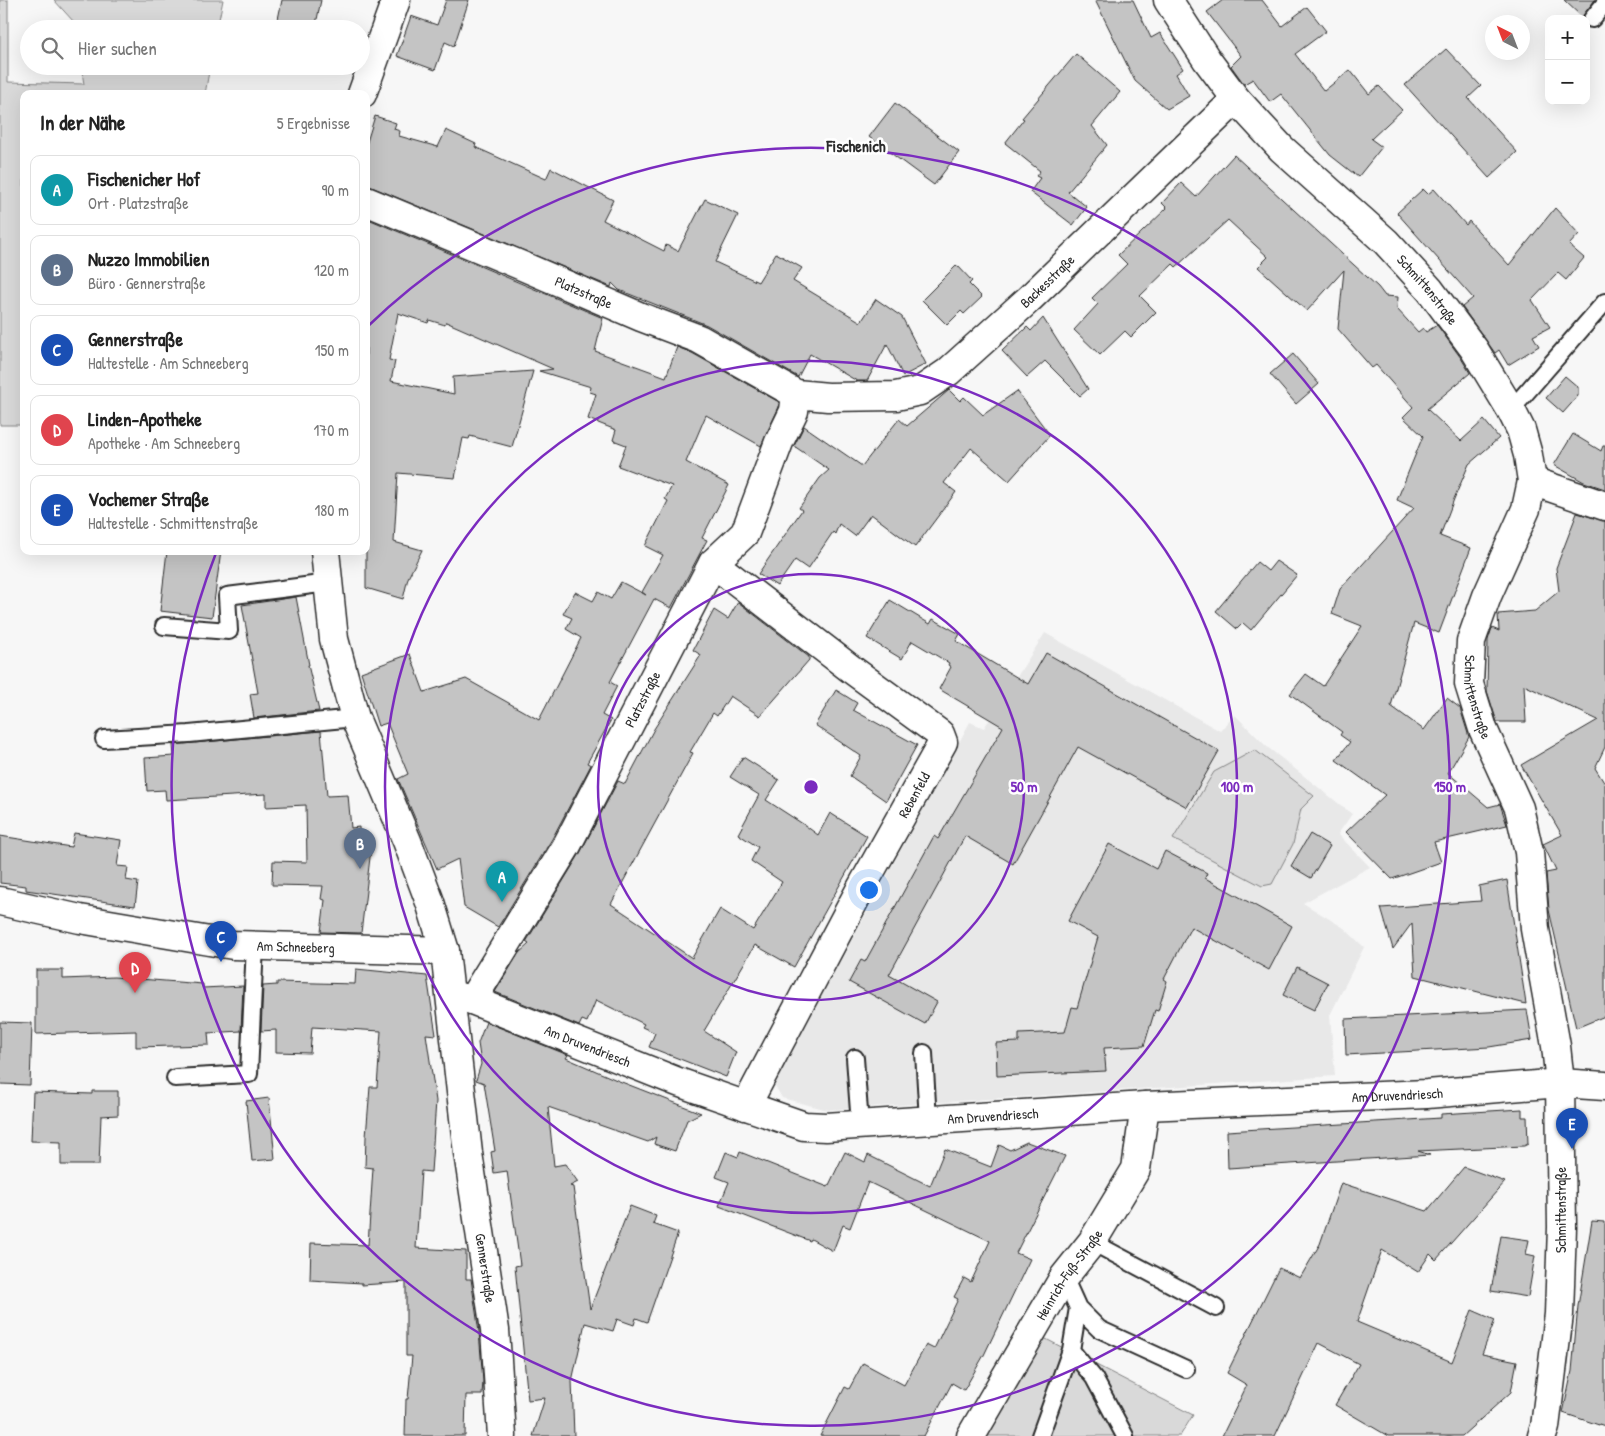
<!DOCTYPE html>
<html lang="de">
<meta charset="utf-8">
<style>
:root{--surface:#fff;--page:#f2f2f2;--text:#222;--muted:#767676;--line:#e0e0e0;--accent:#d93025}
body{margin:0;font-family:"Patrick Hand",sans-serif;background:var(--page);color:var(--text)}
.controls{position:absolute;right:15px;top:15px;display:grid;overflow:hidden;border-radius:10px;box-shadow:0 5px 20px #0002}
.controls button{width:45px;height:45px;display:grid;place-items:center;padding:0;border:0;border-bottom:1px solid var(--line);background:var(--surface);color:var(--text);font:25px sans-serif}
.compass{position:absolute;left:1485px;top:15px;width:45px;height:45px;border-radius:50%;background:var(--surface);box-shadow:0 5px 20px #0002;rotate:318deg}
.you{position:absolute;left:868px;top:889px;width:18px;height:18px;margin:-12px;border:4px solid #fff;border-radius:50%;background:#1a73e8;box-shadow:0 0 0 8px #1a73e833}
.badge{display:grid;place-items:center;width:32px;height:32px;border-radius:50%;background:var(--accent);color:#fff;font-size:16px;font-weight:700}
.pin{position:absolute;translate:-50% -41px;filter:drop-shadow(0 1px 2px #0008)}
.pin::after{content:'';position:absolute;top:26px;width:18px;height:15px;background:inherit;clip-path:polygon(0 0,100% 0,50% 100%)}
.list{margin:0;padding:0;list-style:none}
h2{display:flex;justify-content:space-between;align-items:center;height:65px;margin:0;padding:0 20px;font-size:21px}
h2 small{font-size:16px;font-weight:400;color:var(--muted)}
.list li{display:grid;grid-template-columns:32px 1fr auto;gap:15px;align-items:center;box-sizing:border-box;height:70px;margin:0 10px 10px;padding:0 10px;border:1px solid var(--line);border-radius:10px}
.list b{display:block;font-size:19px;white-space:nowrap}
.list p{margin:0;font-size:16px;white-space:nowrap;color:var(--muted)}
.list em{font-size:16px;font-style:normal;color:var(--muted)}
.icon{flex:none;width:28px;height:28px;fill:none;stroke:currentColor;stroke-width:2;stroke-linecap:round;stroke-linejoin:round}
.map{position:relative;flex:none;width:1605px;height:1436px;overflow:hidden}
.search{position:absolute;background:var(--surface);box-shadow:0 5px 20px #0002;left:20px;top:20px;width:350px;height:55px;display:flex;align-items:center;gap:12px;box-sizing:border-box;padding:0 18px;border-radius:28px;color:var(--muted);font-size:19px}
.panel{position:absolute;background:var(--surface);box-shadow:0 5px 20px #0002;left:20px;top:90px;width:350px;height:465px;border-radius:10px}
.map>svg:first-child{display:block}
</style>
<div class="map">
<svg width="1605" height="1436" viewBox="0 0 1605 1436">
<rect width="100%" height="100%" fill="#f7f7f7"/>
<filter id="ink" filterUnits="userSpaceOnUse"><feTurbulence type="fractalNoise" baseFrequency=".02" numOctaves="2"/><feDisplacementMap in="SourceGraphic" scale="10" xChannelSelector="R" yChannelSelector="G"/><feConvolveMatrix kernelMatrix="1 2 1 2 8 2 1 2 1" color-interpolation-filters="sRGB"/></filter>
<g filter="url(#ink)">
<!-- built -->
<path fill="#e8e8e8" d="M 1045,633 L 1220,731 L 1235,715 L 1266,746 L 1352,814 L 1338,834 L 1370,867 L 1303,903 L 1344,928 L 1364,947 L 1330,1015 L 1335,1076 L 828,1110 L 782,1098 L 774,1084 L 970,722 L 984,728 Z"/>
<!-- green -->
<path fill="#d9d9d9" stroke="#828282" d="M 0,0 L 8,0 L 8,82 L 84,84 L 81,66 L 210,66 L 205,94 L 24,94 L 24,425 L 0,425 Z
M 54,0 L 223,0 L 217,29 L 75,29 L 74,22 Z
M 1255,750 L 1314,796 L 1301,809 L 1293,844 L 1272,884 L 1262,886 L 1173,839 L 1214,772 Z
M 1044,1338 L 1193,1415 L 1180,1436 L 984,1436 Z"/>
<!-- building -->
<path fill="#c4c4c4" stroke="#2b2b2b" d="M 282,0 L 321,0 L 315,29 L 276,29 Z
M 446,0 L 469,0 L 454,46 L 445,42 L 435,70 L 397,56 L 411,16 L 437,25 Z
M 1095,0 L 1133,0 L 1151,38 L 1160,33 L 1183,69 L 1176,74 L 1189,96 L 1167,109 L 1135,81 Z
M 1223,0 L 1262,0 L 1282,26 L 1307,7 L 1326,31 L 1295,54 L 1324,91 L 1350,70 L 1369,94 L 1379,86 L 1402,110 L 1371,139 L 1382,147 L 1358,177 L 1330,155 L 1281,94 L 1270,102 L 1253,79 L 1244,84 L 1231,66 L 1241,56 L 1207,12 Z
M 1564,0 L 1595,0 L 1582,17 Z
M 1446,49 L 1481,86 L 1468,98 L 1517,152 L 1489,178 L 1405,85 Z
M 1076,54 L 1120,92 L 1092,126 L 1107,145 L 1068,192 L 1087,207 L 1073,225 L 1030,192 L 1040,178 L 1036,176 L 1040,171 L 1005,143 L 1024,119 L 1022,118 Z
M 895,103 L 959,152 L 934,185 L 869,137 Z
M 375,116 L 396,123 L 394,129 L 400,131 L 399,136 L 438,147 L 446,130 L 476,144 L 475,147 L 546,179 L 551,168 L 613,200 L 603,220 L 664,251 L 666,245 L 678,251 L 705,199 L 738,215 L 715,262 L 758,282 L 776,253 L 802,268 L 793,281 L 861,322 L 876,299 L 902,317 L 926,364 L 903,376 L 887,344 L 867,381 L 857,381 L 810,354 L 798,377 L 707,325 L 619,290 L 612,283 L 611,287 L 372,187 L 366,186 L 366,145 Z
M 1234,155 L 1378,287 L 1385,296 L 1398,297 L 1397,309 L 1418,332 L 1423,328 L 1426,332 L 1437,325 L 1461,358 L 1470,373 L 1427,409 L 1461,441 L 1484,420 L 1499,438 L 1469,464 L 1454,499 L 1440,536 L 1471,548 L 1439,633 L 1414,623 L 1391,706 L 1424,730 L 1447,698 L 1460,708 L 1469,737 L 1448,773 L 1488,807 L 1500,804 L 1507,825 L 1434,842 L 1441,862 L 1392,879 L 1346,832 L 1385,795 L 1336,760 L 1350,742 L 1340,735 L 1342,732 L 1290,694 L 1306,674 L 1323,686 L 1362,626 L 1332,614 L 1340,589 L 1414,508 L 1397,500 L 1423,436 L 1403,417 L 1413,407 L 1376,365 L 1372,368 L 1338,329 L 1344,270 L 1307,311 L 1258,267 L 1268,257 L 1228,220 L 1176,267 L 1173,264 L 1140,296 L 1156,312 L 1131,337 L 1125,331 L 1100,355 L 1074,330 L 1098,304 L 1092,298 L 1127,264 L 1118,255 L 1167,208 L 1162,203 L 1181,183 L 1196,197 Z
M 1423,189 L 1428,194 L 1434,189 L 1466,225 L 1469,221 L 1509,265 L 1555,208 L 1579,234 L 1569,245 L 1584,258 L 1566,280 L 1558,273 L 1532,300 L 1550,327 L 1533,336 L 1539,346 L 1508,365 L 1499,350 L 1495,353 L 1462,307 L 1473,298 L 1397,213 Z
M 366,218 L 603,318 L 595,351 L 666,377 L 677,347 L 692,353 L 779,402 L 779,407 L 761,446 L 706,415 L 686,462 L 729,485 L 702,538 L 707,540 L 671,608 L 654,599 L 610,682 L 617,686 L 602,715 L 611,720 L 587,763 L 591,765 L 552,839 L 498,927 L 464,907 L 458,859 L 437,869 L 398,779 L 408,774 L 387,723 L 378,726 L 361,672 L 410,654 L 424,692 L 466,679 L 539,720 L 581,638 L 566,629 L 572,618 L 563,614 L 575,592 L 593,601 L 598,592 L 611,599 L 621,582 L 646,595 L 642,592 L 663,555 L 645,546 L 668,501 L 665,499 L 672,486 L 618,466 L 626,445 L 613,440 L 616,430 L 588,419 L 596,394 L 590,392 L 591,387 L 539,371 L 553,369 L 446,322 L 445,325 L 429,320 L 428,323 L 398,313 L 389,360 L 395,361 L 391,381 L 454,394 L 453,377 L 533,371 L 512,447 L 470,436 L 469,439 L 463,438 L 455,478 L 398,473 L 394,542 L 422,550 L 408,578 L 403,599 L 366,588 Z
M 957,265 L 972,281 L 969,284 L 982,297 L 964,314 L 961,311 L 947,325 L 922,300 Z
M 1043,318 L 1088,389 L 1080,396 L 1045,361 L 1027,377 L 1002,351 L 1027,327 L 1031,331 Z
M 1293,354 L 1319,384 L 1296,404 L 1270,374 Z
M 1565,376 L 1578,387 L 1578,396 L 1563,413 L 1546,398 Z
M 949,390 L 960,401 L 964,397 L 983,415 L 1017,391 L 1050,435 L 1009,481 L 971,448 L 944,483 L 956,492 L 915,547 L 871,514 L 855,536 L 839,524 L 835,534 L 833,532 L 808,569 L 795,560 L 777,586 L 758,574 L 802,510 L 799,508 L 820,478 L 829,470 L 794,446 L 804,426 L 862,466 L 899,419 L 907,426 Z
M 1573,434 L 1601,451 L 1603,446 L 1605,446 L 1605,489 L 1584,482 L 1554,465 Z
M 1577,513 L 1605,521 L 1605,747 L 1595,768 L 1605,784 L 1605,1016 L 1576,1028 L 1549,910 L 1546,873 L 1556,871 L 1543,844 L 1562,835 L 1521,765 L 1598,720 L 1524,685 L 1526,722 L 1497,722 L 1487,691 L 1488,640 L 1492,628 L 1499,631 L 1498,614 L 1535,611 L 1559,591 L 1556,568 Z
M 167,551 L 221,551 L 212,617 L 160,611 Z
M 1276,561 L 1297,575 L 1251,630 L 1243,623 L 1237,629 L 1216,611 L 1257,562 L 1268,571 Z
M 296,597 L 309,665 L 308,665 L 319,711 L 254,718 L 250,694 L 258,693 L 242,605 Z
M 890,600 L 930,624 L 933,619 L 960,634 L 956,641 L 1028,684 L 1046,653 L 1219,751 L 1187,807 L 1078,747 L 1013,864 L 965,836 L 889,975 L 937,1002 L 925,1024 L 849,982 L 861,960 L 865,962 L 934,836 L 938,839 L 1003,727 L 939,689 L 951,667 L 948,665 L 949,663 L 912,641 L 902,659 L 867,638 Z
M 738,602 L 809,657 L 809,660 L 760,716 L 730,696 L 717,716 L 713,713 L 690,752 L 693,753 L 611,904 L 692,958 L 720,909 L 753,930 L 782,882 L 751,861 L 758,847 L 738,834 L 759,795 L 730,777 L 743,757 L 779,780 L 766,800 L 806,826 L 818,835 L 830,813 L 867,836 L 794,967 L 755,945 L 720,1004 L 704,1031 L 736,1052 L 726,1077 L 649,1047 L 655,1033 L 642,1027 L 644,1024 L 596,1000 L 587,1022 L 582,1020 L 579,1026 L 495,992 L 519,953 L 529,944 L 526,942 L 579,855 L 618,781 L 625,784 L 654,729 L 701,655 L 693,650 L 714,610 L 728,619 Z
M 836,690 L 857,703 L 853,710 L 917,745 L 886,801 L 850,776 L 861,756 L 815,725 Z
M 321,731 L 327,796 L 348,795 L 351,828 L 359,827 L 360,850 L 371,849 L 361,933 L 321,932 L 325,900 L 321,899 L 323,886 L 272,885 L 273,861 L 307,862 L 306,805 L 266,807 L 266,794 L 166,800 L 165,790 L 147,791 L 145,758 L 174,756 L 173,745 Z
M 74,833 L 121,840 L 117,866 L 128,867 L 126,880 L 138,882 L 135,906 L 26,890 L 26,886 L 0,883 L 0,836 L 71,847 Z
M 1310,834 L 1330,846 L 1311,878 L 1291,866 Z
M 1109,844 L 1156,869 L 1165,851 L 1207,873 L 1205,878 L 1292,926 L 1269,970 L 1191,927 L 1164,979 L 1167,981 L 1158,1011 L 1155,1010 L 1144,1046 L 1104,1048 L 1106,1071 L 997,1076 L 996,1043 L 1019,1042 L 1019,1034 L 1065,1032 L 1072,1007 L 1077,1008 L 1098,937 L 1068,921 Z
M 1507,880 L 1526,1004 L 1415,976 L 1412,923 L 1393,949 L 1381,908 L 1481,901 L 1479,886 Z
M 1297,967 L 1328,983 L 1314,1010 L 1283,995 Z
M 356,969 L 427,976 L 436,1035 L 426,1034 L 436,1101 L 431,1172 L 421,1171 L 416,1248 L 466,1251 L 466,1279 L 471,1279 L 479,1332 L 483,1381 L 482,1395 L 466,1395 L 465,1436 L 405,1436 L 406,1399 L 408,1399 L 412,1356 L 406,1356 L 406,1282 L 362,1285 L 362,1283 L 310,1280 L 311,1243 L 368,1245 L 373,1168 L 365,1167 L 366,1137 L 370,1087 L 377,1087 L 381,1031 L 312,1027 L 310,1053 L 276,1052 L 276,1030 L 261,1031 L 263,986 L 277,985 L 277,982 L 355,984 Z
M 36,970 L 63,970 L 63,979 L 114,977 L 203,984 L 203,988 L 243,986 L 241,1031 L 208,1033 L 209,1045 L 136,1047 L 136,1031 L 36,1034 Z
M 1527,1010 L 1532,1040 L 1489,1047 L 1346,1055 L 1345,1019 Z
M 0,1022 L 32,1023 L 30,1085 L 0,1084 Z
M 486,1022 L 568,1055 L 566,1058 L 619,1081 L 701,1113 L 687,1120 L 675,1151 L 654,1144 L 656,1137 L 648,1142 L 548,1107 L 554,1166 L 565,1164 L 578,1182 L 570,1186 L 573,1187 L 590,1309 L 630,1206 L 656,1216 L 653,1224 L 678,1233 L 647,1322 L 636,1318 L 634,1325 L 617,1319 L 613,1331 L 585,1323 L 572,1381 L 574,1436 L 533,1436 L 545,1398 L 528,1400 L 515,1266 L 520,1265 L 507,1171 L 494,1173 L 491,1152 L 495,1151 L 484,1083 L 476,1080 L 481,1064 L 478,1043 Z
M 92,1091 L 118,1091 L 118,1115 L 101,1116 L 99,1165 L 61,1165 L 61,1142 L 31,1141 L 33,1092 L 92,1094 Z
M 269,1098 L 275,1159 L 252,1161 L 246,1101 Z
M 1522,1109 L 1522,1117 L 1527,1117 L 1528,1144 L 1524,1146 L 1418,1151 L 1430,1155 L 1228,1168 L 1227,1131 L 1441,1118 L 1441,1114 Z
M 1027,1142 L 1065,1156 L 1016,1253 L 1030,1259 L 984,1355 L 964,1390 L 952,1383 L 924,1436 L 820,1436 L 845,1387 L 849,1389 L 863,1363 L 904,1385 L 926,1345 L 934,1349 L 958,1299 L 954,1297 L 964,1278 L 971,1282 L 990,1241 L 868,1182 L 850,1228 L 843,1225 L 833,1251 L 811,1239 L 810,1241 L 719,1206 L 729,1182 L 716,1177 L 726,1152 L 738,1157 L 740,1152 L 828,1187 L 845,1152 L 865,1162 L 868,1155 L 930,1186 L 945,1149 L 991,1167 L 999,1145 L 1010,1150 Z
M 1464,1167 L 1505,1182 L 1436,1260 L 1430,1254 L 1418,1272 L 1382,1250 L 1357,1322 L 1452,1362 L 1472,1310 L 1495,1320 L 1482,1354 L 1517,1361 L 1511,1392 L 1462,1436 L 1388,1436 L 1335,1405 L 1359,1364 L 1319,1343 L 1275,1436 L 1222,1436 L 1247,1385 L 1227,1373 L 1279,1268 L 1300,1278 L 1320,1244 L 1341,1183 L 1427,1211 Z
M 1592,1221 L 1605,1222 L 1605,1426 L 1599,1424 L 1599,1425 L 1563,1413 L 1572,1371 L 1578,1306 Z
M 1501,1236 L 1529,1240 L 1526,1254 L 1535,1256 L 1528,1297 L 1491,1291 Z"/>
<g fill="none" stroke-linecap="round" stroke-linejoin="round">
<defs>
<path id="lane" d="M 1592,19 L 1605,3
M 1511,410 L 1605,302
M 164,626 L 229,631 L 227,596 L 328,583
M 104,739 L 189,734 L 355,718
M 924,1053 L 928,1120
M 855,1058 L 860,1125
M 175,1078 L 249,1074 L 255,945
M 1092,1242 L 1216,1308
M 1064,1277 L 1078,1308 L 1099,1329 L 1186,1369
M 1071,1350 L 1094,1378 L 1125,1436
M 1040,1436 L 1071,1350 L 1078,1308"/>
<g id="street">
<path id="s1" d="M 1168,0 L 1207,60 L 1236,99 L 1282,149 L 1386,242 L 1430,290 L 1474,349 L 1511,410 L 1521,430 L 1528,455 L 1532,481 L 1526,509 L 1487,596 L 1471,641 L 1469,684 L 1483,729 L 1519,808 L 1529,852 L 1535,929 L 1556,1046 L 1560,1083 L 1562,1227 L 1559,1314 L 1545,1427 L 1542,1436"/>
<path id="s2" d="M 366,201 L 520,265 L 641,317 L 699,339 L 796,394 L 828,397 L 896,396 L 920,391 L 948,372 L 1028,300 L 1236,99"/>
<path d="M 1532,481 L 1605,506"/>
<path d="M 713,563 L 851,669 L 940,734 L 943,742 L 860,890 L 746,1106"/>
<path id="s3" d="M 0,901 L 80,919 L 233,945 L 445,951"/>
<path id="s4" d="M 451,995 L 472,1000 L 678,1082 L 804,1126 L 826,1127 L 1145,1106 L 1427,1094 L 1560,1083 L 1605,1086"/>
<path id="s5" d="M 472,1000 L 566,847 L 713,563 L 745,533 L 779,442 L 794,411 L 796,394"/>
<path id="s6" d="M 971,1436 L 1064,1277 L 1092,1242 L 1136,1169 L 1145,1106"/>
</g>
<g id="secondary">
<path d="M 362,94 L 396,0"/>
<path id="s7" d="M 325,551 L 334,639 L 355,718 L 407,841 L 430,902 L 445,951 L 468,1153 L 495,1330 L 502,1436"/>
</g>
</defs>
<!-- lane casing -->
<use href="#lane" stroke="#2b2b2b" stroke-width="20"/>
<!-- street casing -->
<use href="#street" stroke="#2b2b2b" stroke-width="31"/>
<!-- secondary casing -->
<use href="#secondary" stroke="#2b2b2b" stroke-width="31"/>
<!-- lane -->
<use href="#lane" stroke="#fff" stroke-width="16"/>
<!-- street -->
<use href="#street" stroke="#fff" stroke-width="28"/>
<!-- secondary -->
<use href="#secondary" stroke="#fff" stroke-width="28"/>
</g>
</g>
<!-- distance rings -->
<g fill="none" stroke="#7b2cbf" stroke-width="2.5">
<circle cx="811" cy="787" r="213"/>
<circle cx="811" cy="787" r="426"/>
<path d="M367 327A639 639 0 1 1 216 553"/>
</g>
<g text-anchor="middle" stroke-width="5" stroke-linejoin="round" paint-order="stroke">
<!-- street labels -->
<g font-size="14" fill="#2b2b2b" stroke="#fff">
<text dy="5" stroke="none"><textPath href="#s2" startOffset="765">Backesstraße</textPath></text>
<text dy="5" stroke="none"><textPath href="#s1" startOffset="391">Schmittenstraße</textPath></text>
<text dy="5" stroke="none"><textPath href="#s2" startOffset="236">Platzstraße</textPath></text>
<text dy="5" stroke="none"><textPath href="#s1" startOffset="841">Schmittenstraße</textPath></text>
<text dy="5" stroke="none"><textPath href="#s5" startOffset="346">Platzstraße</textPath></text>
<text transform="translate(914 795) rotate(-61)" y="5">Rebenfeld</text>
<text dy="5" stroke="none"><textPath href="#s3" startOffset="300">Am Schneeberg</textPath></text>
<text dy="5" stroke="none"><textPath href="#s4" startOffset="146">Am Druvendriesch</textPath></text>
<text dy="5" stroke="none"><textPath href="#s4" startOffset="971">Am Druvendriesch</textPath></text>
<text dy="5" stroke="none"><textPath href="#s4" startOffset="566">Am Druvendriesch</textPath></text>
<text transform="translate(1561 1210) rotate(-90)" y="5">Schmittenstraße</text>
<text dy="5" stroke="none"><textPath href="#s7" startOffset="740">Gennerstraße</textPath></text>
<text dy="5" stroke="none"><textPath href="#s6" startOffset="189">Heinrich-Fuß-Straße</textPath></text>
</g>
<!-- quarter labels -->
<g font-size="16" font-weight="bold" fill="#2b2b2b" stroke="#fff">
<text x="856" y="152">Fischenich</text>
</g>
</g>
<circle cx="811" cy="787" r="8" fill="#7b2cbf" stroke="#fff" stroke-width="2.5"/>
<g font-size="15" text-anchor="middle" font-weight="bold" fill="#7b2cbf" stroke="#fff" stroke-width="5" stroke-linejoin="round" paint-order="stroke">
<text x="1024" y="792">50 m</text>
<text x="1237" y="792">100 m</text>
<text x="1450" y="792">150 m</text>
</g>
</svg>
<div class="controls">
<button>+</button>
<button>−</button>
</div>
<svg class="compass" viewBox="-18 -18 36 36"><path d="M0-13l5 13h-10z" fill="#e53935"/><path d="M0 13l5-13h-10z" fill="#767676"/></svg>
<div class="you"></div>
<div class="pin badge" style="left:502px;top:902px;background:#0f9aa8">A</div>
<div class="pin badge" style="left:360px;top:869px;background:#5c6f8a">B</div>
<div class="pin badge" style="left:221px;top:962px;background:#1a4fb4">C</div>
<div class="pin badge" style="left:135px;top:993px;background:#e0444e">D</div>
<div class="pin badge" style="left:1572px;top:1149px;background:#1a4fb4">E</div>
<div class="search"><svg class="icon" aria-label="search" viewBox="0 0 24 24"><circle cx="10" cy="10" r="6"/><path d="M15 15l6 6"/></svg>Hier suchen</div>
<section class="panel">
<h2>In der Nähe<small>5 Ergebnisse</small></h2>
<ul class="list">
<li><span class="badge" style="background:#0f9aa8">A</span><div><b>Fischenicher Hof</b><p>Ort · Platzstraße</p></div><em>90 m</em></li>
<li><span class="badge" style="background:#5c6f8a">B</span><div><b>Nuzzo Immobilien</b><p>Büro · Gennerstraße</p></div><em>120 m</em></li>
<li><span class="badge" style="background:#1a4fb4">C</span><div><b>Gennerstraße</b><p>Haltestelle · Am Schneeberg</p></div><em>150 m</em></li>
<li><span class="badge" style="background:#e0444e">D</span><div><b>Linden-Apotheke</b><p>Apotheke · Am Schneeberg</p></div><em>170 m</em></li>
<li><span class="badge" style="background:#1a4fb4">E</span><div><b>Vochemer Straße</b><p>Haltestelle · Schmittenstraße</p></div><em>180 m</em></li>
</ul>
</section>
</div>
